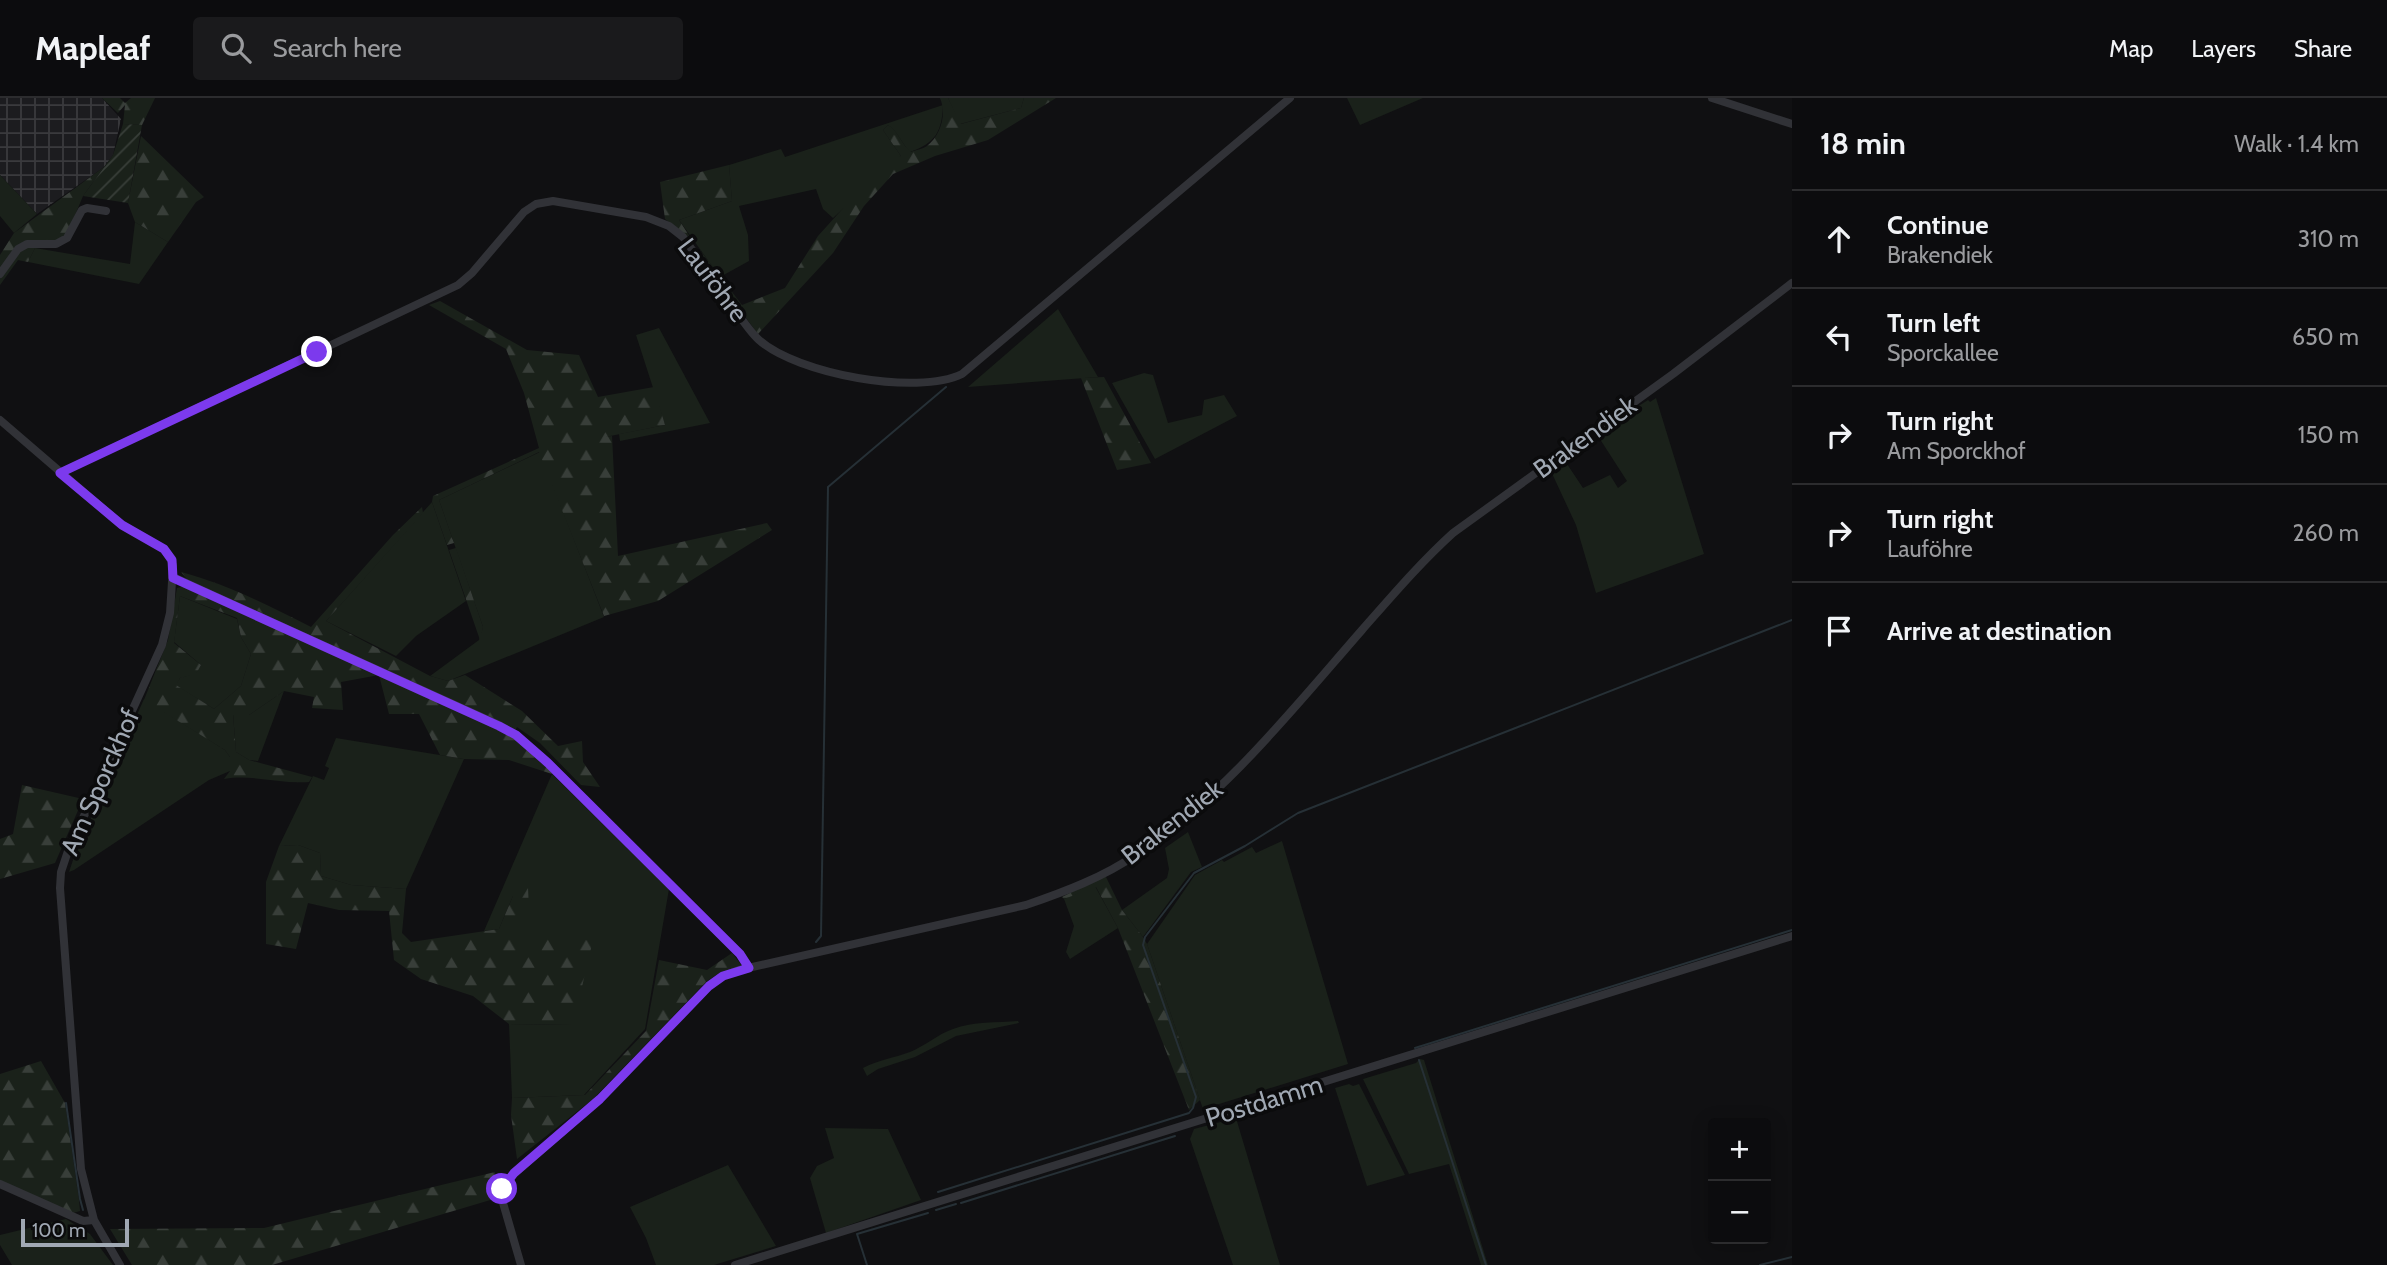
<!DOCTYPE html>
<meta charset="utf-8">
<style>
:root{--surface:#0c0c0e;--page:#1a1a1c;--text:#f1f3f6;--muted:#9a9b9e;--line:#2c2c2e}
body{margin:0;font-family:Cabin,sans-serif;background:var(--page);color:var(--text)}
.controls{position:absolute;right:21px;bottom:21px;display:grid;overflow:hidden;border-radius:7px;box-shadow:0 4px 18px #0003}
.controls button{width:63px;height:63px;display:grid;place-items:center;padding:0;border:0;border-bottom:2px solid var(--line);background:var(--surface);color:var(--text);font:35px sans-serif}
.scale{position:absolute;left:21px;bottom:18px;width:108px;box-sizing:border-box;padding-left:7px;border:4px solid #a0a8b3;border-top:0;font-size:19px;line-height:24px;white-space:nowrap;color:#a0a8b3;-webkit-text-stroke:5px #0b0b0c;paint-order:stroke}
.stop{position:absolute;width:21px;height:21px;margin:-16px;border:5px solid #7c3aed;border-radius:50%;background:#fff}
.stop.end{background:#7c3aed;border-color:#fff;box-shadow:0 2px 7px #0008}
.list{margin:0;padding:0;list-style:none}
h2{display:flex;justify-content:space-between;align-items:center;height:91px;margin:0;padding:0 28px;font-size:30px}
h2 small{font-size:23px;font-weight:400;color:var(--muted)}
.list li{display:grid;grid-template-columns:46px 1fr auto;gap:21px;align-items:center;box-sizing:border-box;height:98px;padding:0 28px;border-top:2px solid var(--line)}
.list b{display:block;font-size:26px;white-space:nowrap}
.list p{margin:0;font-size:23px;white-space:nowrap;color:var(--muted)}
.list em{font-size:23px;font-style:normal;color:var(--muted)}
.icon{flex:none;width:38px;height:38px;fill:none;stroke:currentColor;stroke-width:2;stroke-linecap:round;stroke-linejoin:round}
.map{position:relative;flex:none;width:1792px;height:1167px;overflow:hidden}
header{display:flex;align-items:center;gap:42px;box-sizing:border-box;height:98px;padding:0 35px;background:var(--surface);border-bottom:2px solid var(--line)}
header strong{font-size:33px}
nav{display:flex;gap:38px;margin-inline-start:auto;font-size:24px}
.search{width:490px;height:63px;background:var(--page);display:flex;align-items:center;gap:18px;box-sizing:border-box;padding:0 24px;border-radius:7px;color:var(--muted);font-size:26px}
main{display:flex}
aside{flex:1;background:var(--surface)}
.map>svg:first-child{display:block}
</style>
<header>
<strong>Mapleaf</strong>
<div class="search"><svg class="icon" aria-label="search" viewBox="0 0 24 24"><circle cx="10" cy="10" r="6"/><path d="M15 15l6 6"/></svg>Search here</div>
<nav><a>Map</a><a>Layers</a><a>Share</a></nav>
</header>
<main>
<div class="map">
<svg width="1792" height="1167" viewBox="0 0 1792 1167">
<defs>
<pattern id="industrial-grid" width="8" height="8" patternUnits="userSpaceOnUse" patternTransform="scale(1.75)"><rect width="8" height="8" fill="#1c1c1f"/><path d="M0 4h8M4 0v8" fill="none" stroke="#3a3a3d"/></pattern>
<pattern id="forest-firs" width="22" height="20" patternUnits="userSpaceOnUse" patternTransform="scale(1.75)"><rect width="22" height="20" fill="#1a211a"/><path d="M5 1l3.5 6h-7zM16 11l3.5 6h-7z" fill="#383e39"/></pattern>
<pattern id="garden-furrows" width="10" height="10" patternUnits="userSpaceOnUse" patternTransform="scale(1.75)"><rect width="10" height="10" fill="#1a211a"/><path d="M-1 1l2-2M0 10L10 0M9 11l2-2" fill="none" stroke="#383e39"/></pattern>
</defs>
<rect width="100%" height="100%" fill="#101012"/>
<!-- industrial -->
<path fill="url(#industrial-grid)" d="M 0,0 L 102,0 L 121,21 L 113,57 L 104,69 L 37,116 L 0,77 Z"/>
<!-- grass -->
<path fill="#1a211a" d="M 948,0 L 1024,0 L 1021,10 L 960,26 Z
M 1347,0 L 1423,0 L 1360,27 Z
M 943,7 C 942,33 936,45 910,54 C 901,45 899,35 888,27 L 883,32 L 901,58 L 833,120 L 823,111 L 816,91 L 739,108 L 748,137 L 749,163 L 720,179 L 679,122 L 732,103 L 729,67 L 781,51 L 785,59 Z
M 0,77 L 37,116 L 14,135 L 0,118 Z
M 135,124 L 168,144 L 139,186 L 28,164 L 35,150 L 130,166 Z
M 1058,211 L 1098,279 L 968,289 Z
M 659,230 L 710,325 L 620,343 L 619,336 L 665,327 L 636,237 Z
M 1144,275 L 1153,277 L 1168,325 L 1202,317 L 1204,302 L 1224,297 L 1237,318 L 1155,361 L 1112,285 Z
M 1656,300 L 1704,456 L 1596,495 L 1576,427 L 1549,369 L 1563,360 L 1583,390 L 1610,377 L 1618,390 L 1627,383 L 1596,335 L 1648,302 L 1650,304 Z
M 540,354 L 604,519 L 448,583 L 430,578 L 479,542 L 483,529 L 439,402 Z
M 432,404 L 466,503 L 416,538 L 396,558 L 326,523 Z
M 180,498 L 237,521 L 241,539 L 251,556 L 241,588 L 214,611 L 175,587 L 180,580 L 196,575 L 201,567 L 174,544 Z
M 284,593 L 258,663 L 249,662 L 236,654 L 233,616 L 249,617 Z
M 144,601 L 225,652 L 230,659 L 230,673 L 209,682 L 74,772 L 69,774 L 75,756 Z
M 336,640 L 464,661 L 406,791 L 351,787 L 321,778 L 320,755 L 298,747 L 279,748 L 313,678 L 324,682 L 329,670 L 325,668 Z
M 552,676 L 669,791 L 645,931 L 584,997 L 512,1000 L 509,926 L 573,927 L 510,838 L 513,798 L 499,831 L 484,833 Z
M 1188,734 L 1202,769 L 1191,774 L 1143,839 L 1122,812 L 1167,780 L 1169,771 L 1165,750 Z
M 1282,743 L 1348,966 L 1203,1011 L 1147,846 L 1195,777 L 1222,762 L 1224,764 L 1252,749 L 1256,755 Z
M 1095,788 L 1118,830 L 1070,861 L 1066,854 L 1074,828 L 1064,801 Z
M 1018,923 L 1019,925 L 956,938 L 915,959 L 878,971 L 867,978 L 863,970 C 878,962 894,960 910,954 C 925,948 938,936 953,931 C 973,923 997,925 1018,923 Z
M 1420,961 L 1424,962 L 1488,1167 L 1481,1167 L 1449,1066 L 1409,1076 L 1363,981 L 1416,965 Z
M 1349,986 L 1353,988 L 1359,986 L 1405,1077 L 1367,1088 L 1335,990 Z
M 1236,1020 L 1276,1154 L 1280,1167 L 1233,1167 L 1190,1041 L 1194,1031 Z
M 825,1030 L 888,1031 L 921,1102 L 826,1135 L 810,1080 L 817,1068 L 834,1060 Z
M 728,1067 L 776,1148 L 714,1167 L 656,1167 L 646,1140 L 630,1109 Z
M 66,1121 L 90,1136 L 113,1167 L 12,1167 L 0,1147 L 0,1137 Z"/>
<!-- forest -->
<path fill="url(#forest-firs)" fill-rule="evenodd" d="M 102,0 L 120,0 L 125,5 L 131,0 L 155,0 L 142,27 L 123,26 L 125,7 L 118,15 Z
M 940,0 L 948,0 L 961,26 L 1021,10 L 1024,0 L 1056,0 L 988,42 L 935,58 L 893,76 L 864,108 L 833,155 L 758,236 L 698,155 L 700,152 L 742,207 L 785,190 L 818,138 L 884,65 L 901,58 L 883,32 L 888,27 C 899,34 901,46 911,54 C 915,52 923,51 927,48 C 941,37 947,16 940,0 Z
M 141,38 L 204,99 L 196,104 L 168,144 L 135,124 L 128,105 Z
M 729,67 L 732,103 L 679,122 L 692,142 L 665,121 L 660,84 Z
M 104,69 L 83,98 L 67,136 L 56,143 L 26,150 L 35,150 L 28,164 L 18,162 L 0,187 L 0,157 L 14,135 Z
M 440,203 L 527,252 L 579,257 L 598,299 L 654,289 L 665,327 L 605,339 L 612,338 L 618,458 L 767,425 L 772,432 L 658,503 L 604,518 L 539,354 L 439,402 L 454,445 L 447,447 L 432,404 L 433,398 L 539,350 L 524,295 L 506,251 L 429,207 Z
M 1104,279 L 1151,365 L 1117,372 L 1081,280 Z
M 422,409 L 423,415 L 326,523 L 430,578 L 448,583 L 465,577 L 522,613 L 558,648 L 582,643 L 583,664 L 600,689 L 581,687 L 540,645 L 517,629 L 512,639 L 548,668 L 552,676 L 509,662 L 464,661 L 440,657 L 419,616 L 389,616 L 379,577 L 341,584 L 343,612 L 312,610 L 314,599 L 284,593 L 249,617 L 233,617 L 236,654 L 249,662 L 312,679 L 309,684 C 280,686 252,676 224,681 L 230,673 L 230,659 L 225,652 L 144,602 L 168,542 L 177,490 L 185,488 L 262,515 L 187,481 L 181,474 C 227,486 269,508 311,529 L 393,437 ZM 180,498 L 237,520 L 241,539 L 251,556 L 241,588 L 214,611 L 176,587 L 180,580 L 196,576 L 201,567 L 174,545 Z
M 456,450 L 483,529 L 480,542 L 449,452 Z
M 22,687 L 83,701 L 55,765 L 0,781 L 0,741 L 13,736 Z
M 298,747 L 320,755 L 321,778 L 351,787 L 406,791 L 402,835 L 411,844 L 499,831 L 513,798 L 528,790 L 529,812 L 511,838 L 593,842 L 573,927 L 509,926 L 473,898 L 421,881 L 394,862 L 389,813 L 339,812 L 308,805 L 296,851 L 266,846 L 266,784 L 279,748 Z
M 1105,777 L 1122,812 L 1143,839 L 1147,846 L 1200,1002 L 1189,1012 L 1118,830 L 1096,789 L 1064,801 L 1062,799 Z
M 732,855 L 742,868 L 721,874 L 707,883 L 593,1001 L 517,1061 L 511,1017 L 512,1000 L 585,997 L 646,933 L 659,862 L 707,872 Z
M 41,963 L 65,1005 L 79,1102 L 80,1113 L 73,1115 L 0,1084 L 0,976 Z
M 495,1074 L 497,1100 L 272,1167 L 132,1167 L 110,1131 L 264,1130 Z"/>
<!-- garden -->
<path fill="url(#garden-furrows)" d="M 123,26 L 142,27 L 128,105 L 83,98 L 113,57 Z"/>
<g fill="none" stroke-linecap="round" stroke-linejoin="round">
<!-- stream -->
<path stroke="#263036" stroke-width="2" d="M 816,844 L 821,838 L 828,389 L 946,289
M 1415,950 L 1792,832
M 1419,962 L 1486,1167
M 66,1005 L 80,1101 L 83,1112
M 938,1094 L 1189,1015 L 1193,1010 L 1196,999 L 1143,847 L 1145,839 L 1194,775 L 1245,748 L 1298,715 L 1792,522
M 961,1105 L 1175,1038
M 936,1112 L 956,1106
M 867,1167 L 857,1136 L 928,1115
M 1760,1167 L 1792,1159"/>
<!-- minor -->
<path stroke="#313237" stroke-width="8" d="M 1712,0 L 1792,26
M 0,176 L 18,151 L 27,146 L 56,146 L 67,140 L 82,112 L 87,110 L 106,113
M 0,322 L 122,427 L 164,451 L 171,462 L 173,468 L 170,515 L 162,547 L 68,753 L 61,774 L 60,790 L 81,1071 L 94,1122 L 120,1167
M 60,375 L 458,187 L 472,175 L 524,114 L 536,106 L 553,103 L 646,119 L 669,128 L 683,139 C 699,161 714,183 730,204 C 739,217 748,232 759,242 C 797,276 917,298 962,276 L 1290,0
M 173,479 L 499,627 L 516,637 L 548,665 L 740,856 L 749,870
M 0,1086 L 83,1123 L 94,1122
M 521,1167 L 501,1098 L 507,1082 L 600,1001 L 709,888 L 723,878 L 739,872 L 1026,807 C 1064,794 1104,779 1137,756 C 1225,697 1293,611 1362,532 C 1392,498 1420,465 1453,435 L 1673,276 L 1792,185
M 735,1167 L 1792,838"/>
</g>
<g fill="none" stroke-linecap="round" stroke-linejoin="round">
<!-- route -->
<path stroke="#7c3aed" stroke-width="9" d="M 317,254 L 60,375 L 122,427 L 164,451 L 172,462 L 173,480 L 499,628 L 516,637 L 548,665 L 740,856 L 749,870 L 723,878 L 709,888 L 600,1001 L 514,1075 L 502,1091"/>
</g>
<g text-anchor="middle" stroke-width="7" stroke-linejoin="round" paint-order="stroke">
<!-- street labels -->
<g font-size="26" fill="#a0a8b3" stroke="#0b0b0c">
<text transform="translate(713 182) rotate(53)" y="9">Lauföhre</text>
<text transform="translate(1585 339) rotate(-36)" y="9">Brakendiek</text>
<text transform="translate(100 684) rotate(-66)" y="9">Am Sporckhof</text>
<text transform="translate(1172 724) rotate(-38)" y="9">Brakendiek</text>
<text transform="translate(1264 1003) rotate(-17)" y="9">Postdamm</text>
</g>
</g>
</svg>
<div class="controls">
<button>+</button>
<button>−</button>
</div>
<div class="scale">100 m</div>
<div class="stop" style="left:502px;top:1091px"></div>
<div class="stop end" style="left:317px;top:254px"></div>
</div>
<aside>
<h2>18 min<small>Walk · 1.4 km</small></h2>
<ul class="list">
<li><svg class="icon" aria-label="ahead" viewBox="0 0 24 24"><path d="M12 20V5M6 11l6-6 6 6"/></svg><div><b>Continue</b><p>Brakendiek</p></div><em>310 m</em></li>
<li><svg class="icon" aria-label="left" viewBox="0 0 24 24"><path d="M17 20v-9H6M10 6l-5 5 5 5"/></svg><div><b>Turn left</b><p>Sporckallee</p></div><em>650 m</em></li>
<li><svg class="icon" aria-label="right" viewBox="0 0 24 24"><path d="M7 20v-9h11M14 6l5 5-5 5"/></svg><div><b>Turn right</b><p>Am Sporckhof</p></div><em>150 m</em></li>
<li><svg class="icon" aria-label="right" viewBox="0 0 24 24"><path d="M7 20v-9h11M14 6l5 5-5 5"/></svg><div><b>Turn right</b><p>Lauföhre</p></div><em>260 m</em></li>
<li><svg class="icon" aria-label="arrive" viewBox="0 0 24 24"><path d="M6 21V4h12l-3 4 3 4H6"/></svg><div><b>Arrive at destination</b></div></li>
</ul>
</aside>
</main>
